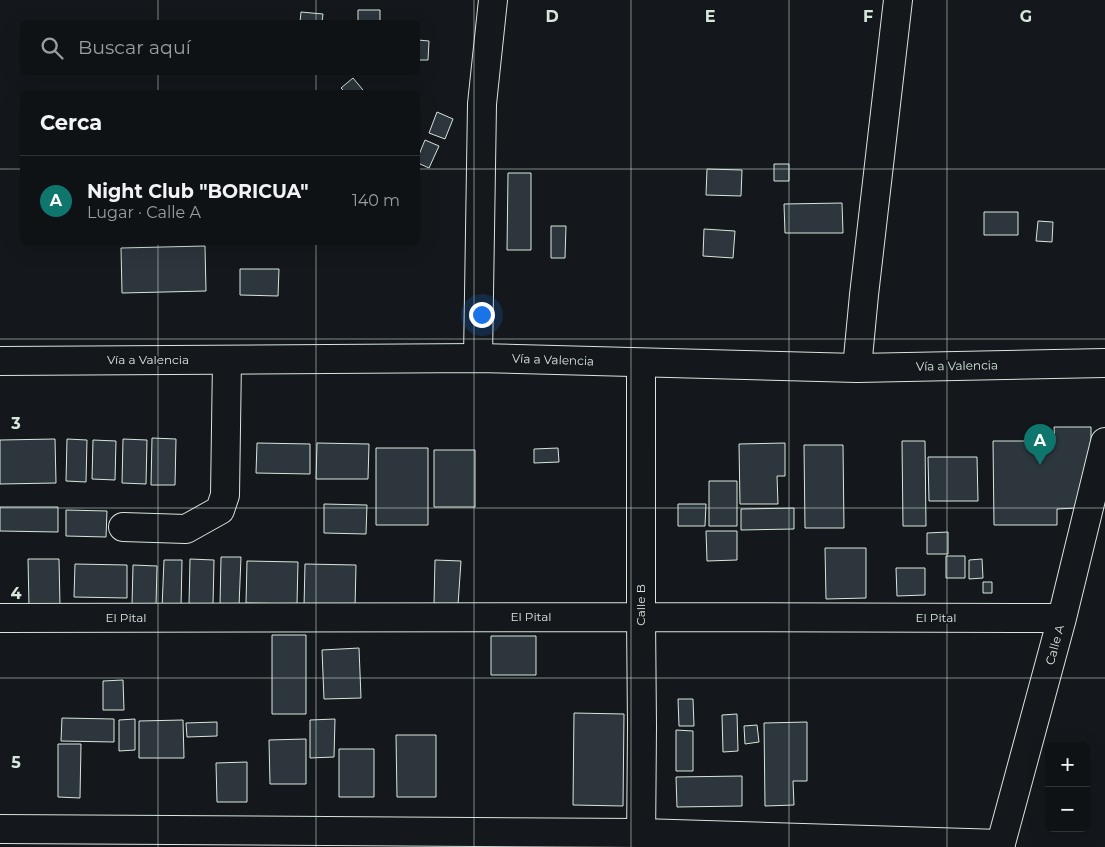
<!DOCTYPE html>
<html lang="es">
<meta charset="utf-8">
<style>
:root{--surface:#0f1215;--page:#1d2022;--text:#f1f3f6;--muted:#9b9ea0;--line:#2f3234;--accent:#0f766e}
body{margin:0;font-family:Montserrat,sans-serif;background:var(--page);color:var(--text)}
.controls{position:absolute;right:15px;bottom:15px;display:grid;overflow:hidden;border-radius:8px;box-shadow:0 5px 20px #0002}
.controls button{width:45px;height:45px;display:grid;place-items:center;padding:0;border:0;border-bottom:1px solid var(--line);background:var(--surface);color:var(--text);font:25px sans-serif}
.you{position:absolute;left:481px;top:314px;width:18px;height:18px;margin:-12px;border:4px solid #fff;border-radius:50%;background:#1a73e8;box-shadow:0 0 0 8px #1a73e833}
.badge{display:grid;place-items:center;width:32px;height:32px;border-radius:50%;background:var(--accent);color:#fff;font-size:16px;font-weight:700}
.pin{position:absolute;translate:-50% -41px;filter:drop-shadow(0 1px 2px #0008)}
.pin::after{content:'';position:absolute;top:26px;width:18px;height:15px;background:inherit;clip-path:polygon(0 0,100% 0,50% 100%)}
.list{margin:0;padding:0;list-style:none}
h2{display:flex;justify-content:space-between;align-items:center;height:65px;margin:0;padding:0 20px;font-size:21px}
h2 small{font-size:16px;font-weight:400;color:var(--muted)}
.list li{display:grid;grid-template-columns:32px 1fr auto;gap:15px;align-items:center;box-sizing:border-box;height:90px;padding:0 20px;border-top:1px solid var(--line)}
.list b{display:block;font-size:19px;white-space:nowrap}
.list p{margin:0;font-size:16px;white-space:nowrap;color:var(--muted)}
.list em{font-size:16px;font-style:normal;color:var(--muted)}
.icon{flex:none;width:28px;height:28px;fill:none;stroke:currentColor;stroke-width:2;stroke-linecap:round;stroke-linejoin:round}
.map{position:relative;flex:none;width:1105px;height:847px;overflow:hidden}
.search{position:absolute;background:var(--surface);box-shadow:0 5px 20px #0002;left:20px;top:20px;width:400px;height:55px;display:flex;align-items:center;gap:12px;box-sizing:border-box;padding:0 18px;border-radius:8px;color:var(--muted);font-size:19px}
.panel{position:absolute;background:var(--surface);box-shadow:0 5px 20px #0002;left:20px;top:90px;width:400px;height:155px;border-radius:8px}
.map>svg:first-child{display:block}
</style>
<div class="map">
<svg width="1105" height="847" viewBox="0 0 1105 847">
<rect width="100%" height="100%" fill="#14181c"/>
<!-- building -->
<path fill="#2c363c" stroke="#d8e6dc" d="M 358,10 L 380,10 L 380,22 L 358,22 Z
M 301,12 L 323,14 L 322,22 L 300,22 Z
M 418,40 L 429,41 L 428,60 L 418,60 Z
M 353,78 L 363,90 L 360,92 L 345,92 L 341,88 Z
M 437,112 L 453,119 L 445,139 L 429,133 Z
M 425,140 L 439,146 L 429,168 L 418,163 L 418,157 Z
M 774,164 L 789,164 L 789,181 L 774,181 Z
M 707,169 L 742,170 L 741,196 L 706,195 Z
M 508,173 L 531,173 L 531,250 L 507,250 Z
M 842,203 L 843,233 L 785,233 L 784,204 Z
M 984,212 L 1018,212 L 1018,235 L 984,235 Z
M 1038,221 L 1053,222 L 1052,242 L 1036,241 Z
M 551,226 L 566,226 L 565,258 L 551,258 Z
M 704,229 L 735,231 L 733,258 L 703,256 Z
M 205,246 L 206,291 L 122,293 L 121,248 Z
M 240,269 L 279,269 L 278,296 L 240,295 Z
M 1054,427 L 1091,427 L 1091,440 L 1076,508 L 1057,509 L 1057,525 L 994,525 L 993,441 L 1055,441 Z
M 152,438 L 176,439 L 175,485 L 151,485 Z
M 55,439 L 56,483 L 0,484 L 0,440 Z
M 67,439 L 87,440 L 86,482 L 66,481 Z
M 123,439 L 147,440 L 146,484 L 122,483 Z
M 93,440 L 116,441 L 115,480 L 92,479 Z
M 902,441 L 925,441 L 926,526 L 903,526 Z
M 257,443 L 310,444 L 310,474 L 256,473 Z
M 317,443 L 369,444 L 368,479 L 316,479 Z
M 785,443 L 785,476 L 777,476 L 778,504 L 740,504 L 739,444 Z
M 804,445 L 843,445 L 844,528 L 805,528 Z
M 376,448 L 428,448 L 428,525 L 376,525 Z
M 558,448 L 559,462 L 534,463 L 534,449 Z
M 434,450 L 475,450 L 475,507 L 434,507 Z
M 928,457 L 977,457 L 978,501 L 929,501 Z
M 709,481 L 737,481 L 737,526 L 709,526 Z
M 324,504 L 367,505 L 366,534 L 324,533 Z
M 678,504 L 706,504 L 705,526 L 678,526 Z
M 0,507 L 58,507 L 58,532 L 0,531 Z
M 794,508 L 794,529 L 741,530 L 741,509 Z
M 66,510 L 107,511 L 106,537 L 66,536 Z
M 706,531 L 737,531 L 737,560 L 707,561 Z
M 948,532 L 948,554 L 927,554 L 927,533 Z
M 825,548 L 866,548 L 866,598 L 826,599 Z
M 946,556 L 965,556 L 965,578 L 946,578 Z
M 221,557 L 241,557 L 239,606 L 220,605 Z
M 28,559 L 59,559 L 60,606 L 29,606 Z
M 190,559 L 214,560 L 213,605 L 189,605 Z
M 982,559 L 983,578 L 969,579 L 969,560 Z
M 164,560 L 182,560 L 181,608 L 162,608 Z
M 435,560 L 461,561 L 458,605 L 434,604 Z
M 247,561 L 298,562 L 297,604 L 246,603 Z
M 75,564 L 127,565 L 127,598 L 74,597 Z
M 305,564 L 356,565 L 355,608 L 304,607 Z
M 133,565 L 157,566 L 156,606 L 132,605 Z
M 896,568 L 925,568 L 925,595 L 897,596 Z
M 983,582 L 992,582 L 992,593 L 983,593 Z
M 272,635 L 306,635 L 306,714 L 272,714 Z
M 491,636 L 536,636 L 536,675 L 491,675 Z
M 359,648 L 361,698 L 324,699 L 322,650 Z
M 123,680 L 124,710 L 103,710 L 103,681 Z
M 678,699 L 693,699 L 694,726 L 679,726 Z
M 574,713 L 624,714 L 623,806 L 573,805 Z
M 737,714 L 738,751 L 723,752 L 722,715 Z
M 62,718 L 114,719 L 114,742 L 61,741 Z
M 135,719 L 135,750 L 119,751 L 119,720 Z
M 335,719 L 334,757 L 310,758 L 310,720 Z
M 183,720 L 184,758 L 139,758 L 139,721 Z
M 217,722 L 217,736 L 187,737 L 186,723 Z
M 807,722 L 807,781 L 793,781 L 794,805 L 765,806 L 764,723 Z
M 757,725 L 759,742 L 745,744 L 744,726 Z
M 676,730 L 693,731 L 693,771 L 676,771 Z
M 396,735 L 436,735 L 436,797 L 397,797 Z
M 306,739 L 306,784 L 270,784 L 269,740 Z
M 58,744 L 81,744 L 80,798 L 58,797 Z
M 339,749 L 374,749 L 374,797 L 339,797 Z
M 247,762 L 247,802 L 217,802 L 216,763 Z
M 742,776 L 742,806 L 677,807 L 676,777 Z"/>
<g fill="none" stroke-linecap="round" stroke-linejoin="round">
<defs>
<path id="minor" d="M 478,358 L 482,104 L 493,0
M 857,368 L 864,295 L 898,0
M 123,527 L 186,529 L 220,510 L 225,495 L 227,360
M 0,618 L 641,617 L 1062,618
M 0,829 L 641,833 L 1001,844
M 641,847 L 642,726 L 641,617 L 641,363
M 1000,847 L 1062,618 L 1105,442"/>
<path id="highway" d="M 0,361 L 478,358 L 857,368 L 1105,363"/>
</defs>
<!-- minor casing -->
<use href="#minor" stroke="#d8e6dc" stroke-width="30"/>
<!-- highway casing -->
<use href="#highway" stroke="#d8e6dc" stroke-width="30"/>
<!-- minor -->
<use href="#minor" stroke="#14181c" stroke-width="28"/>
<!-- highway -->
<use href="#highway" stroke="#14181c" stroke-width="28"/>
</g>
<!-- grid -->
<path fill="none" stroke="#d8e6dc" stroke-width="1" stroke-opacity="0.55" d="M 158,0 L 158,22M 316,0 L 316,22M 474,0 L 474,847M 631,0 L 631,847M 789,0 L 789,847M 947,0 L 947,847M 158,72 L 158,92M 316,72 L 316,92M 0,169 L 22,169M 418,169 L 1105,169M 158,242 L 158,847M 316,242 L 316,847M 0,339 L 1105,339M 0,508 L 1105,508M 0,678 L 1105,678"/>
<g text-anchor="middle" stroke-width="4" stroke-linejoin="round" paint-order="stroke">
<!-- street labels -->
<g font-size="12" fill="#d8e6dc" stroke="#14181c">
<text x="148" y="364">Vía a Valencia</text>
<text transform="translate(553 360) rotate(2)" y="4">Vía a Valencia</text>
<text transform="translate(957 366) rotate(-1)" y="4">Vía a Valencia</text>
<text transform="translate(641 605) rotate(-90)" y="4">Calle B</text>
<text x="531" y="621">El Pital</text>
<text x="126" y="622">El Pital</text>
<text x="936" y="622">El Pital</text>
<text transform="translate(1055 645) rotate(-75)" y="4">Calle A</text>
</g>
</g>
<g font-size="16" text-anchor="middle" font-weight="bold" fill="#d8e6dc" stroke="#14181c" stroke-width="4" stroke-linejoin="round" paint-order="stroke">
<text x="552" y="22">D</text>
<text x="710" y="22">E</text>
<text x="868" y="22">F</text>
<text x="1026" y="22">G</text>
<text x="16" y="429">3</text>
<text x="16" y="599">4</text>
<text x="16" y="768">5</text>
</g>
</svg>
<div class="controls">
<button>+</button>
<button>−</button>
</div>
<div class="you"></div>
<div class="pin badge" style="left:1040px;top:465px">A</div>
<div class="search"><svg class="icon" aria-label="search" viewBox="0 0 24 24"><circle cx="10" cy="10" r="6"/><path d="M15 15l6 6"/></svg>Buscar aquí</div>
<section class="panel">
<h2>Cerca<small></small></h2>
<ul class="list">
<li><span class="badge">A</span><div><b>Night Club &quot;BORICUA&quot;</b><p>Lugar · Calle A</p></div><em>140 m</em></li>
</ul>
</section>
</div>
